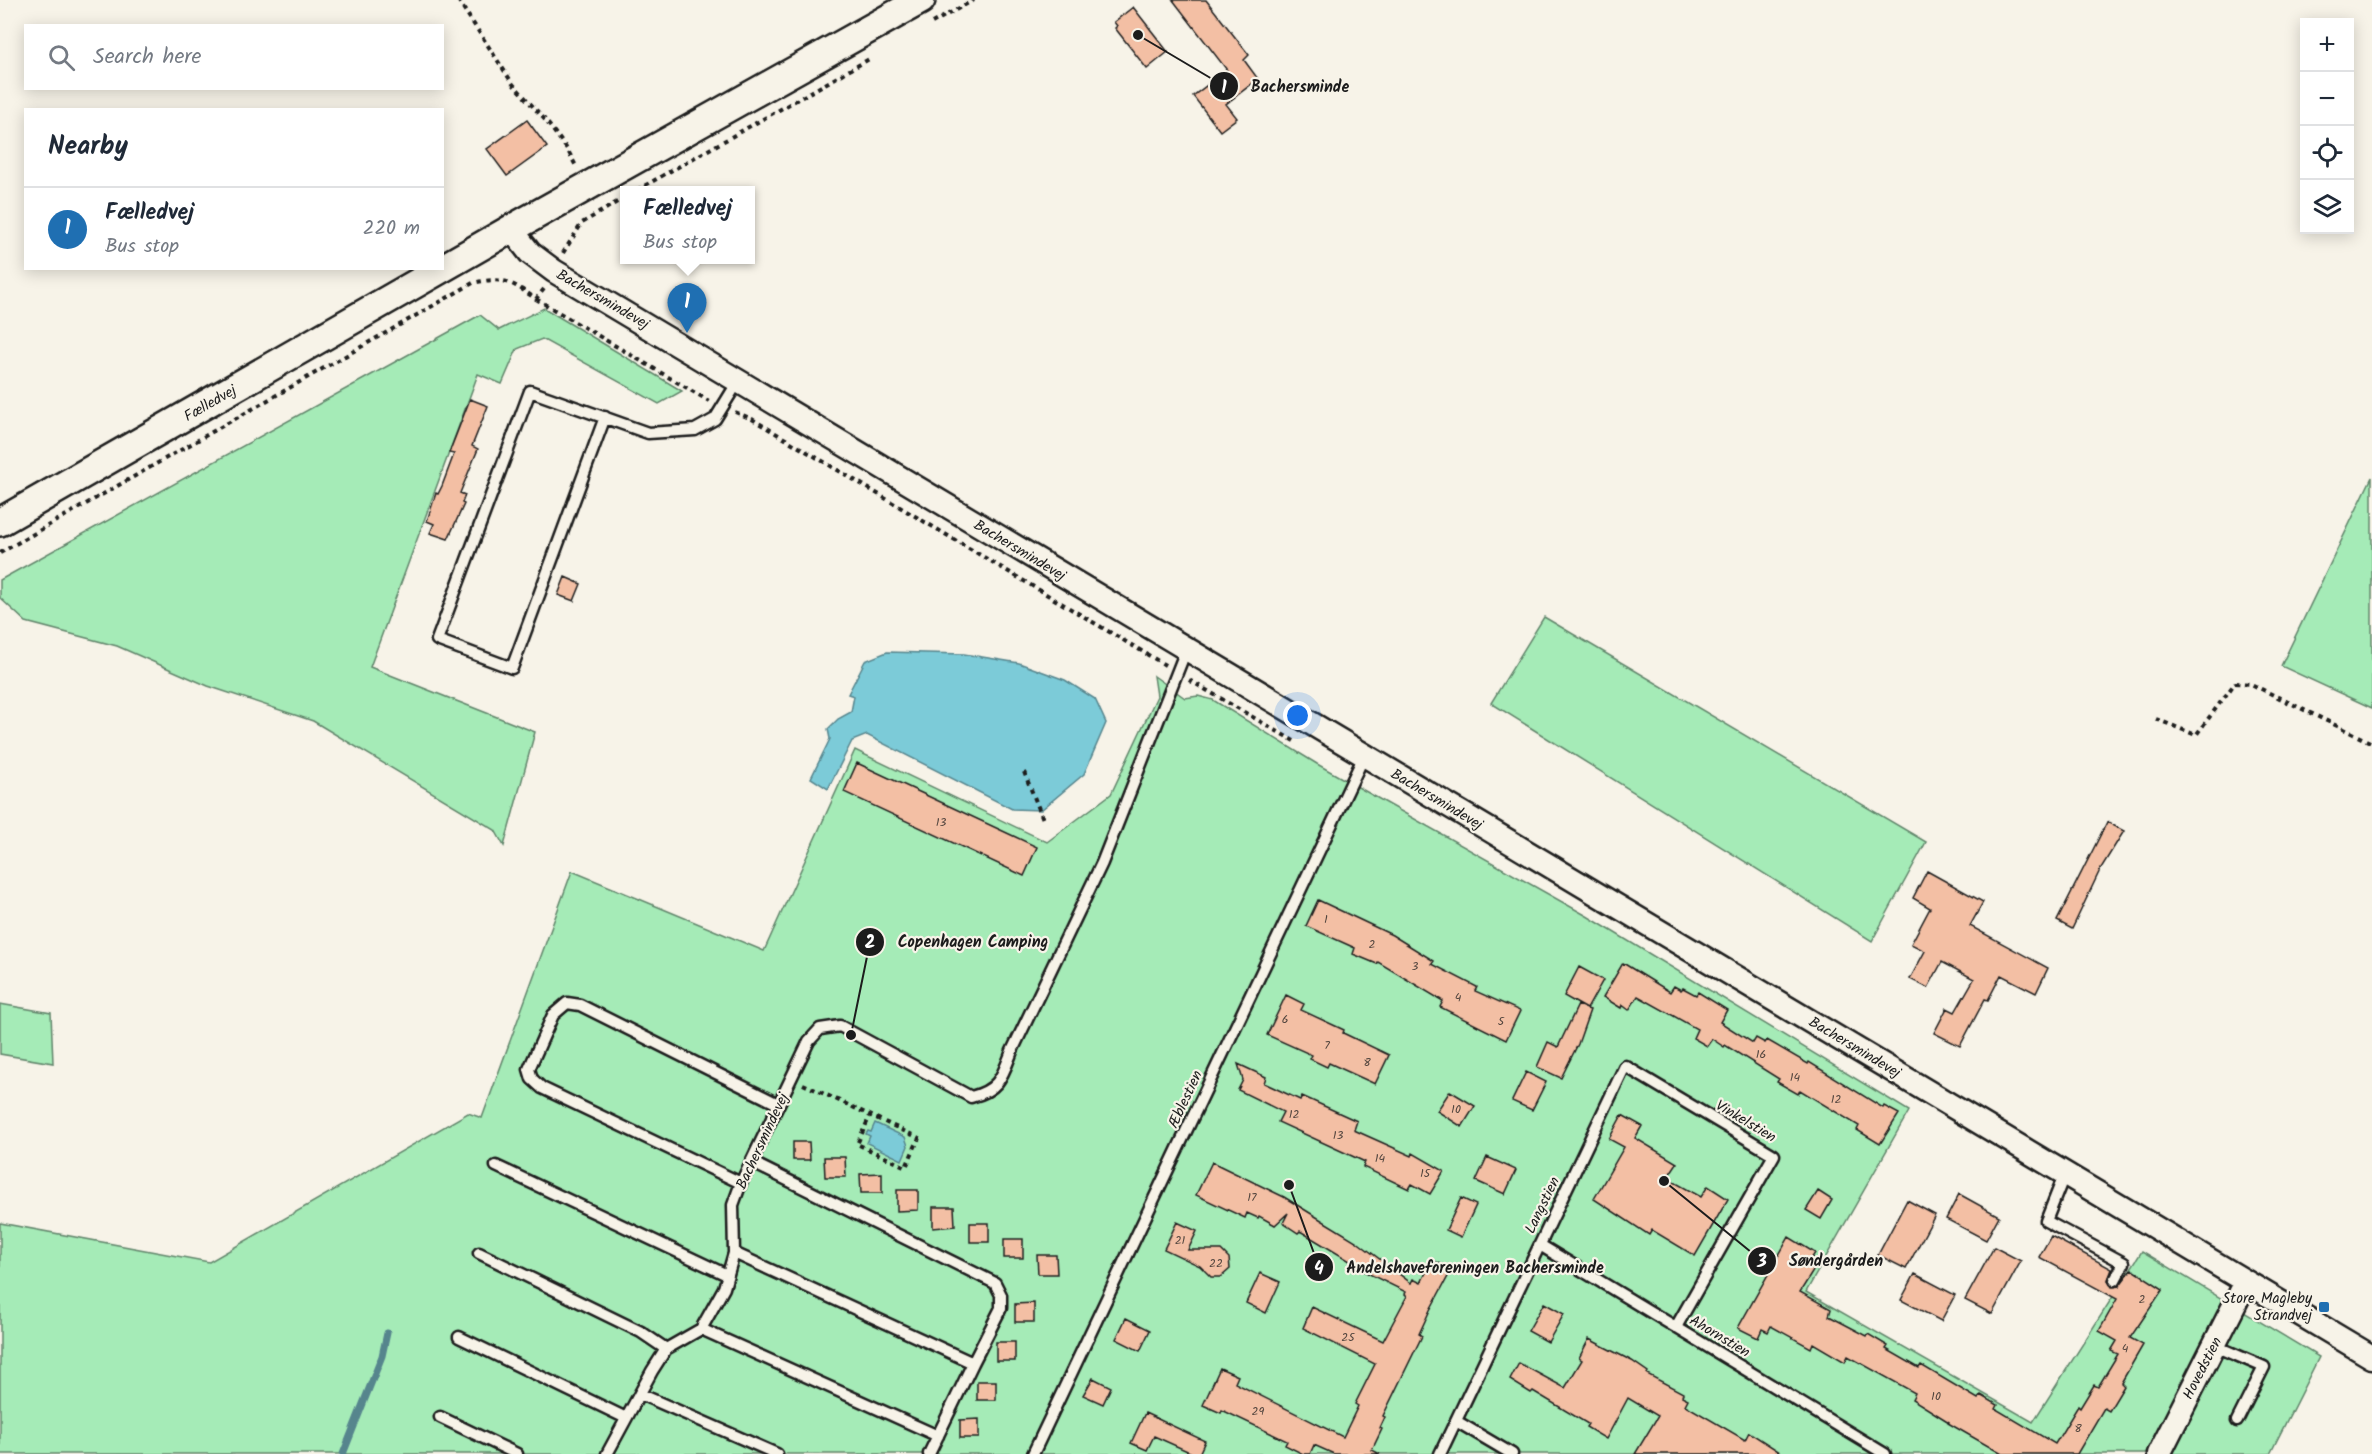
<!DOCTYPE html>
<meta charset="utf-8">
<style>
:root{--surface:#fff;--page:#f2f2f3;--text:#1f2937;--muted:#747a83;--line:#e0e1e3;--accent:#1f6fb2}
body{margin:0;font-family:Kalam,sans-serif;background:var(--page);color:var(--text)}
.controls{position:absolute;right:18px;top:18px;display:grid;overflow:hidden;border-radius:0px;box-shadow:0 3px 15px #0003}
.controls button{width:54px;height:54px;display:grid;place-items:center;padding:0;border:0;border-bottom:2px solid var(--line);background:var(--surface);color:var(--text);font:30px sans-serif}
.you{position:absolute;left:1298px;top:716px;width:21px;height:21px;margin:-15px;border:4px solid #fff;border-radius:50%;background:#1a73e8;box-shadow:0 0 0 9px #1a73e833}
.badge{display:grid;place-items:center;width:39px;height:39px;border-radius:50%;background:var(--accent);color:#fff;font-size:20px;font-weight:700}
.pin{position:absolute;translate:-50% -50px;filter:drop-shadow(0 2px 3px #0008)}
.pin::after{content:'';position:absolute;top:32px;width:21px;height:18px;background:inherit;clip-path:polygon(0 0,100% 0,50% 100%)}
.popup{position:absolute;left:620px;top:186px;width:135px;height:78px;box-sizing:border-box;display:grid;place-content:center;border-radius:0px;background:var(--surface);filter:drop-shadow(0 2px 4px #0005);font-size:20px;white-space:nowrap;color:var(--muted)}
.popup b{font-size:22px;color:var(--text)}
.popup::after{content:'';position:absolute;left:50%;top:100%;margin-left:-12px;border:12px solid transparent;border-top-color:var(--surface)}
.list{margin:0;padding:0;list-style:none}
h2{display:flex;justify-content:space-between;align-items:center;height:78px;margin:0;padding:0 24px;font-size:26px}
h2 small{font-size:20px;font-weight:400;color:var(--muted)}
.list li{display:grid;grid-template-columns:39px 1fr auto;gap:18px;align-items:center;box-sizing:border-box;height:84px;padding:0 24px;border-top:2px solid var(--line)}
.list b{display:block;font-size:22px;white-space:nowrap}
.list p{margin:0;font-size:20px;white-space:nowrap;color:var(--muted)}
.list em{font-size:20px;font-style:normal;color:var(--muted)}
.icon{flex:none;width:33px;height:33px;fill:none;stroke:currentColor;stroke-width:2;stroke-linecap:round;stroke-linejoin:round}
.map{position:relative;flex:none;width:2372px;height:1454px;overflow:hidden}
.search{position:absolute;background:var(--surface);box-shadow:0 3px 15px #0003;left:24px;top:24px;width:420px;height:66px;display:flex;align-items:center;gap:15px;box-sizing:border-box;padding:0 21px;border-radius:0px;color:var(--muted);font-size:22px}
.panel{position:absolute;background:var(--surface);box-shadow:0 3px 15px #0003;left:24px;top:108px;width:420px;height:162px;border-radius:0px}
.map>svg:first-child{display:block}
</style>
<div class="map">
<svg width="2372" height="1454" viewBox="0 0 2372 1454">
<rect width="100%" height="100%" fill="#f7f3e8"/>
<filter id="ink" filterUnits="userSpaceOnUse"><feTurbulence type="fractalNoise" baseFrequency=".0167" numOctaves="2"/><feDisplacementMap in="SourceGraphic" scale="12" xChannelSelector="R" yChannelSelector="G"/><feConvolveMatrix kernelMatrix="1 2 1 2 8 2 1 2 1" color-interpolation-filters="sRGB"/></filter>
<g filter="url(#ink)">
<!-- green -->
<path fill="#a5ebb7" stroke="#60846a" stroke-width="1.5" d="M 544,308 L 682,391 L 659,404 L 542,339 L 517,349 L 502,384 L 478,374 L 370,667 L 535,732 L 504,846 L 495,830 L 313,721 L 208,686 L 117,646 L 26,622 L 0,598 L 0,580 L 480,315 L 499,330 Z
M 2372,477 L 2372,708 L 2281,666 Z
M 1544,617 L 1926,842 L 1872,941 L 1491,703 Z
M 1154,676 L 1185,698 L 1198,696 L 1213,700 L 1317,764 L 1587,916 L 1909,1111 L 1806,1292 L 2033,1422 L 2142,1251 L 2319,1357 L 2270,1454 L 0,1454 L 0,1223 L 209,1262 L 468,1113 L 482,1118 L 572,871 L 764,951 L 855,750 L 1047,842 L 1111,794 L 1157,696 Z
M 0,1004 L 51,1013 L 53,1063 L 0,1054 Z"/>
<!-- water -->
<path fill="#7ccbd8" stroke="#56858d" stroke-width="1.5" d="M 887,652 L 964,654 L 1019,663 L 1065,680 L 1095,699 L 1106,723 L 1084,774 L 1041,810 L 1012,809 L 867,735 L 852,741 L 828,789 L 811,778 L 830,739 L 828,729 L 838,719 L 851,712 L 854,696 L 848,694 L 865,661 Z
M 875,1123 L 905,1137 L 908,1146 L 902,1160 L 867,1143 L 870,1136 L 866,1134 L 868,1131 L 871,1132 Z"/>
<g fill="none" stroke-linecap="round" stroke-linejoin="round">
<!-- stream -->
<path stroke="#56858d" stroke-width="7" d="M 343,1454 L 382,1356 L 387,1333"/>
</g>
<!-- building -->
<path fill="#f3bfa4" stroke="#1c1c1c" stroke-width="1.5" d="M 1173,0 L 1206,0 L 1249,55 L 1244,60 L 1258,79 L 1226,104 L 1237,118 L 1220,131 L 1193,96 L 1227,70 Z
M 1133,7 L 1168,52 L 1147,69 L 1115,28 L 1117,26 L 1114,22 Z
M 527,120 L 547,147 L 507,176 L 487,149 Z
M 470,399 L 488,406 L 472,446 L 478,449 L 460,493 L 465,495 L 462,503 L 464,504 L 448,539 L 430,533 L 434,524 L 427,521 L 436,493 L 438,494 L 442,486 L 454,454 L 449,453 Z
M 565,577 L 581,584 L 574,601 L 558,595 Z
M 857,763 L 1037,847 L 1024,876 L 844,792 Z
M 2107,822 L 2124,831 L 2101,868 L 2072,929 L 2057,921 Z
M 1927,871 L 1983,902 L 1970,926 L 2048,968 L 2036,993 L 2001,975 L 1988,1000 L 1985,999 L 1960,1046 L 1934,1033 L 1947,1008 L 1955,1012 L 1974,979 L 1942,962 L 1928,988 L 1910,979 L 1925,951 L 1911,944 L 1930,908 L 1913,898 Z
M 1318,900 L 1392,935 L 1434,961 L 1432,964 L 1477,987 L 1475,991 L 1520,1011 L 1506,1040 L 1440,1007 L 1443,1001 L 1378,962 L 1377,964 L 1353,954 L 1355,948 L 1306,926 Z
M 1623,963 L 1670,992 L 1674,986 L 1681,990 L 1683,988 L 1696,995 L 1698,992 L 1727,1010 L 1720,1022 L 1753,1043 L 1756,1038 L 1765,1043 L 1767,1040 L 1808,1064 L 1809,1062 L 1883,1108 L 1884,1106 L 1899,1114 L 1880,1144 L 1857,1130 L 1859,1126 L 1800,1090 L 1798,1094 L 1777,1082 L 1779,1079 L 1725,1045 L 1724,1047 L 1712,1039 L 1707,1046 L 1693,1038 L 1697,1029 L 1638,996 L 1629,1010 L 1622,1005 L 1621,1008 L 1603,997 Z
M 1579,967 L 1603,980 L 1587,1009 L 1590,1010 L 1578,1044 L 1561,1078 L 1537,1067 L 1548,1042 L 1558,1047 L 1578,1005 L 1587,1009 L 1564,996 Z
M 1286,995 L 1304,1004 L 1301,1010 L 1344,1030 L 1343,1033 L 1389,1055 L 1375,1084 L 1329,1063 L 1327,1067 L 1310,1059 L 1312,1055 L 1267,1035 Z
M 1238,1064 L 1266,1077 L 1264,1083 L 1300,1100 L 1302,1096 L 1357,1121 L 1354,1130 L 1412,1156 L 1413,1153 L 1444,1171 L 1430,1194 L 1412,1184 L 1409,1189 L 1363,1167 L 1365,1162 L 1278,1122 L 1283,1112 L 1238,1090 L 1243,1080 Z
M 1526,1072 L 1546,1082 L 1532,1110 L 1512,1101 Z
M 1450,1091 L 1475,1106 L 1462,1127 L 1437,1111 Z
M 1622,1115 L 1642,1126 L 1635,1138 L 1677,1163 L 1667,1178 L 1701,1197 L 1708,1186 L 1728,1199 L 1695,1256 L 1652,1230 L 1649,1235 L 1594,1199 L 1624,1147 L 1609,1139 Z
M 793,1142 L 809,1142 L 810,1160 L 793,1160 Z
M 824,1157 L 845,1157 L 846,1177 L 825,1177 Z
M 1487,1157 L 1516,1170 L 1505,1194 L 1476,1181 Z
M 1212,1162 L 1284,1197 L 1310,1213 L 1356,1241 L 1411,1283 L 1413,1279 L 1421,1283 L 1432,1260 L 1452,1269 L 1430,1310 L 1419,1334 L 1422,1336 L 1383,1416 L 1385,1417 L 1380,1428 L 1382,1429 L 1372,1450 L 1380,1454 L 1334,1454 L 1314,1445 L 1310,1454 L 1303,1454 L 1285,1445 L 1287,1441 L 1222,1410 L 1221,1413 L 1203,1405 L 1220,1368 L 1238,1376 L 1235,1383 L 1343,1437 L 1358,1406 L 1355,1404 L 1375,1364 L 1303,1328 L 1312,1307 L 1383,1341 L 1407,1296 L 1405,1294 L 1406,1292 L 1359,1269 L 1360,1267 L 1300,1231 L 1298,1233 L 1283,1223 L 1288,1213 L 1275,1225 L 1259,1216 L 1258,1218 L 1247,1213 L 1245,1218 L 1196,1195 Z
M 882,1173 L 882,1193 L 861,1193 L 860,1174 Z
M 897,1190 L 918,1190 L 918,1210 L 897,1211 Z
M 1818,1191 L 1832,1200 L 1821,1219 L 1806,1210 Z
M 1959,1194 L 1999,1216 L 1986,1240 L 1946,1219 Z
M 1461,1198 L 1476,1205 L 1461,1237 L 1446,1230 Z
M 1907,1200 L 1935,1215 L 1906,1269 L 1878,1255 Z
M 933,1207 L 954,1207 L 955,1226 L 933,1228 Z
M 1177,1222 L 1197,1231 L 1188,1250 L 1221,1250 L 1229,1258 L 1230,1269 L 1221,1277 L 1211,1277 L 1200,1266 L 1164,1249 Z
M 970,1223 L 989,1223 L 989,1242 L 970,1242 Z
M 2051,1236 L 2112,1269 L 2108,1280 L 2112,1287 L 2119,1286 L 2132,1269 L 2163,1289 L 2130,1338 L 2143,1345 L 2121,1383 L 2124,1386 L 2109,1411 L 2104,1408 L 2077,1454 L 2002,1454 L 1948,1423 L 1949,1422 L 1912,1399 L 1915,1393 L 1848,1356 L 1845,1362 L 1813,1343 L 1811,1348 L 1771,1326 L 1768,1332 L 1762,1329 L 1758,1338 L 1738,1328 L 1789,1237 L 1815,1253 L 1808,1264 L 1815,1268 L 1800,1292 L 1831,1309 L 1829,1316 L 1867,1336 L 1868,1334 L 1888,1346 L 1886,1349 L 1919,1368 L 1921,1365 L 1978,1399 L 1981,1395 L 1998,1405 L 1996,1409 L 2055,1444 L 2078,1406 L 2080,1408 L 2094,1385 L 2098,1387 L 2118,1354 L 2111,1351 L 2117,1341 L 2099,1331 L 2117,1299 L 2039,1257 Z
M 1004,1239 L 1023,1239 L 1023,1258 L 1004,1258 Z
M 1994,1247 L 2021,1261 L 1992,1314 L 1965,1300 Z
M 1037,1255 L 1056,1255 L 1057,1274 L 1038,1274 Z
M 1260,1273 L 1280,1282 L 1266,1313 L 1246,1303 Z
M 1915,1274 L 1955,1295 L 1941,1321 L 1901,1300 Z
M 1034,1303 L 1034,1322 L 1015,1322 L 1015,1304 Z
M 1544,1303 L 1564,1314 L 1548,1342 L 1528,1331 Z
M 1126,1318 L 1150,1330 L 1140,1351 L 1116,1339 Z
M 1589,1339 L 1632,1361 L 1648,1372 L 1647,1374 L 1683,1393 L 1682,1396 L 1688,1399 L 1685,1405 L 1745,1440 L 1749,1432 L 1783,1454 L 1635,1454 L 1658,1416 L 1628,1398 L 1606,1439 L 1586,1427 L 1588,1424 L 1533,1391 L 1531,1393 L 1510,1380 L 1519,1363 L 1565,1388 L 1582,1360 L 1579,1358 Z
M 996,1342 L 1015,1342 L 1015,1361 L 996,1361 Z
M 1093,1378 L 1111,1387 L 1103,1404 L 1083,1395 Z
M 977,1381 L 996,1381 L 996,1400 L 977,1400 Z
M 1145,1413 L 1205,1441 L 1199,1454 L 1194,1454 L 1154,1436 L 1147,1450 L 1131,1443 Z
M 979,1419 L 979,1438 L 960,1438 L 960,1420 Z"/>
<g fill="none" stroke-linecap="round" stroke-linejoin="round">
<defs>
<path id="service" d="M 605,417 L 512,668 L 437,640 L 530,391 L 648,433 L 695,430 L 715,419 L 739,380
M 751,1162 L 995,1283 L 1001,1295 L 1001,1308 L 973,1363
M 496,1166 L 727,1275
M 2065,1173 L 2046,1221 L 2124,1263 L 2115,1280
M 741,1183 L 542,1088 L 532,1079 L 529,1069 L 553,1015 L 567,1003 L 580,1005 L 778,1104
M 1540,1245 L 1885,1454
M 479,1253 L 641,1332 L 666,1349
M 734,1253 L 973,1363 L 929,1454
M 701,1329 L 938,1436
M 459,1337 L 626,1418
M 2213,1345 L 2264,1367 L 2237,1421
M 640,1394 L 777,1454
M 440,1417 L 517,1454
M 1456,1421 L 1512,1454
M 607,1454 L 652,1371 L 666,1349 L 701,1329 L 724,1288 L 734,1253 L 733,1205 L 741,1183 L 809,1041 L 820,1029 L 840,1026 L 971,1097 C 999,1090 1002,1077 1012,1051 L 1102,863 L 1186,650
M 1033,1454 L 1364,756
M 1440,1454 L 1625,1066 L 1774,1155 L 1676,1327"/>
<path id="minor" d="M 511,229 L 530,253 L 554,271 L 2372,1357
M 2159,1454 L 2246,1282"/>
<path id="tertiary" d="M 0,522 L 511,229 L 921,0"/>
</defs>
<!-- service casing -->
<use href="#service" stroke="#1c1c1c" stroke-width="15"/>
<!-- minor casing -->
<use href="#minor" stroke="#1c1c1c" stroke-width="27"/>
<!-- tertiary casing -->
<use href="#tertiary" stroke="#1c1c1c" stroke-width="32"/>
<!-- path -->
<path stroke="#1c1c1c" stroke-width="4" stroke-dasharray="4.5 4.5" stroke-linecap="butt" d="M 458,0 L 513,84 L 546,121 L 567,149 L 577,168
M 932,23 L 974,0
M 637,190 L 871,58
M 563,253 L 582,223 L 624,198
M 536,299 L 709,401
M 735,412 L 752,419 L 1165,665
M 0,553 L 473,283 C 504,276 511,282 536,299 L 544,289
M 1189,680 L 1294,741
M 2156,719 L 2196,735 L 2235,683 L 2251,684 L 2372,743
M 1024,772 L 1043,819
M 803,1084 L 919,1138 L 906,1167 L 857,1144 L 870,1116"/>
<!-- service -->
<use href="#service" stroke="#f7f3e8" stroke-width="10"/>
<!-- minor -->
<use href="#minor" stroke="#f7f3e8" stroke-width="22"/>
<!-- tertiary -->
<use href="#tertiary" stroke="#f7f3e8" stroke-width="27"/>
</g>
</g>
<!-- markers -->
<rect fill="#1f6fb2" stroke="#f7f3e8" stroke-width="2" x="2318" y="1301" width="12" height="12" rx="3"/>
<g text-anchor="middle" stroke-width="4.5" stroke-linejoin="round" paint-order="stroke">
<!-- number labels -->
<g font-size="12" fill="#52453e">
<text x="941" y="826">13</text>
<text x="1326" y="923">1</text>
<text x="1372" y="948">2</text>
<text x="1415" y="970">3</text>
<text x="1458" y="1001">4</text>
<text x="1285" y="1023">6</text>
<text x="1501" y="1025">5</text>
<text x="1327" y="1049">7</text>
<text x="1761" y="1058">16</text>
<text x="1367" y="1066">8</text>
<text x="1795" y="1081">14</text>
<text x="1836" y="1103">12</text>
<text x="1456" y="1113">10</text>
<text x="1294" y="1118">12</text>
<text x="1338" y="1139">13</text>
<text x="1380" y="1162">14</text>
<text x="1425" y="1177">15</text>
<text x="1252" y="1201">17</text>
<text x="1180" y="1244">21</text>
<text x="1216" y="1267">22</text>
<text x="2142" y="1303">2</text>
<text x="1348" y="1341">25</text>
<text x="2125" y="1352">4</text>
<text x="1936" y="1400">10</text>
<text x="1258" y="1415">29</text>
<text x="2078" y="1432">8</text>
</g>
<!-- street labels -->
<g font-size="15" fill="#1c1c1c" stroke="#f7f3e8">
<text transform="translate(603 299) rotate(30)" y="5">Bachersmindevej</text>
<text transform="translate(210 403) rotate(-30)" y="5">Fælledvej</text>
<text transform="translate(1020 550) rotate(31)" y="5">Bachersmindevej</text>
<text transform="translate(1437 799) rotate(31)" y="5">Bachersmindevej</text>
<text transform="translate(1855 1047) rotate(31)" y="5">Bachersmindevej</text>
<text transform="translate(1185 1099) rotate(-65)" y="5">Æblestien</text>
<text transform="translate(1746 1121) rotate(31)" y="5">Vinkelstien</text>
<text transform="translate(762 1141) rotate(-65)" y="5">Bachersmindevej</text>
<text transform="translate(1542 1205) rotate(-64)" y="5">Langstien</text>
<text transform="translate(1720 1336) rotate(31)" y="5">Ahornstien</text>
<text transform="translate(2202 1368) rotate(-63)" y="5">Hovedstien</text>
</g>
<!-- poi labels -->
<g font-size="15" fill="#1c1c1c" stroke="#f7f3e8" text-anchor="end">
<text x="2312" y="1303">Store Magleby<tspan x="2312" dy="17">Strandvej</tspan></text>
</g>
</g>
<!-- callouts -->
<path fill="none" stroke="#1c1c1c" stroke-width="2" d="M1138 35L1224 86M851 1035L870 942M1664 1181L1762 1261M1289 1185L1319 1267"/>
<g fill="#1c1c1c" stroke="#f7f3e8" stroke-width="2">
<circle cx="1138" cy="35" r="6"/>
<circle cx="851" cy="1035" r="6"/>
<circle cx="1664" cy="1181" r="6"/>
<circle cx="1289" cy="1185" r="6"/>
<circle cx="1224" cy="86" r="15"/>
<circle cx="870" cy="942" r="15"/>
<circle cx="1762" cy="1261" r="15"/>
<circle cx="1319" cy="1267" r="15"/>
</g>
<g font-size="18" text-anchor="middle" font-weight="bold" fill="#fff">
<text x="1224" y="93">1</text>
<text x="870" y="948">2</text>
<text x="1762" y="1267">3</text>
<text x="1319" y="1274">4</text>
</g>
<g font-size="16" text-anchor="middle" font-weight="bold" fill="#1c1c1c" stroke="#f7f3e8" stroke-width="4.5" stroke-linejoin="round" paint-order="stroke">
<text x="1300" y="92">Bachersminde</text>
<text x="973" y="947">Copenhagen Camping</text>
<text x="1836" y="1266">Søndergården</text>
<text x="1475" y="1273">Andelshaveforeningen Bachersminde</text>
</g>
</svg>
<div class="controls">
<button>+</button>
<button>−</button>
<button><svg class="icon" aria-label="locate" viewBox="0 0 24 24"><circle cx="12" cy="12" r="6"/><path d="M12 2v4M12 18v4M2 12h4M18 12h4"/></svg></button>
<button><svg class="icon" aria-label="layers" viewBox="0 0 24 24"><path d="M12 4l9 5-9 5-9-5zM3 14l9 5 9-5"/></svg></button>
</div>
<div class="you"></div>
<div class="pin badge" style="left:687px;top:333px">1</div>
<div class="popup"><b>Fælledvej</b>Bus stop</div>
<div class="search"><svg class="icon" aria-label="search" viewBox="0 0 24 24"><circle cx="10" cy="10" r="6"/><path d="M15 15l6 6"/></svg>Search here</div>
<section class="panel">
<h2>Nearby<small></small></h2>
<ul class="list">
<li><span class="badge">1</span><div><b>Fælledvej</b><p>Bus stop</p></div><em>220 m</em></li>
</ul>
</section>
</div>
